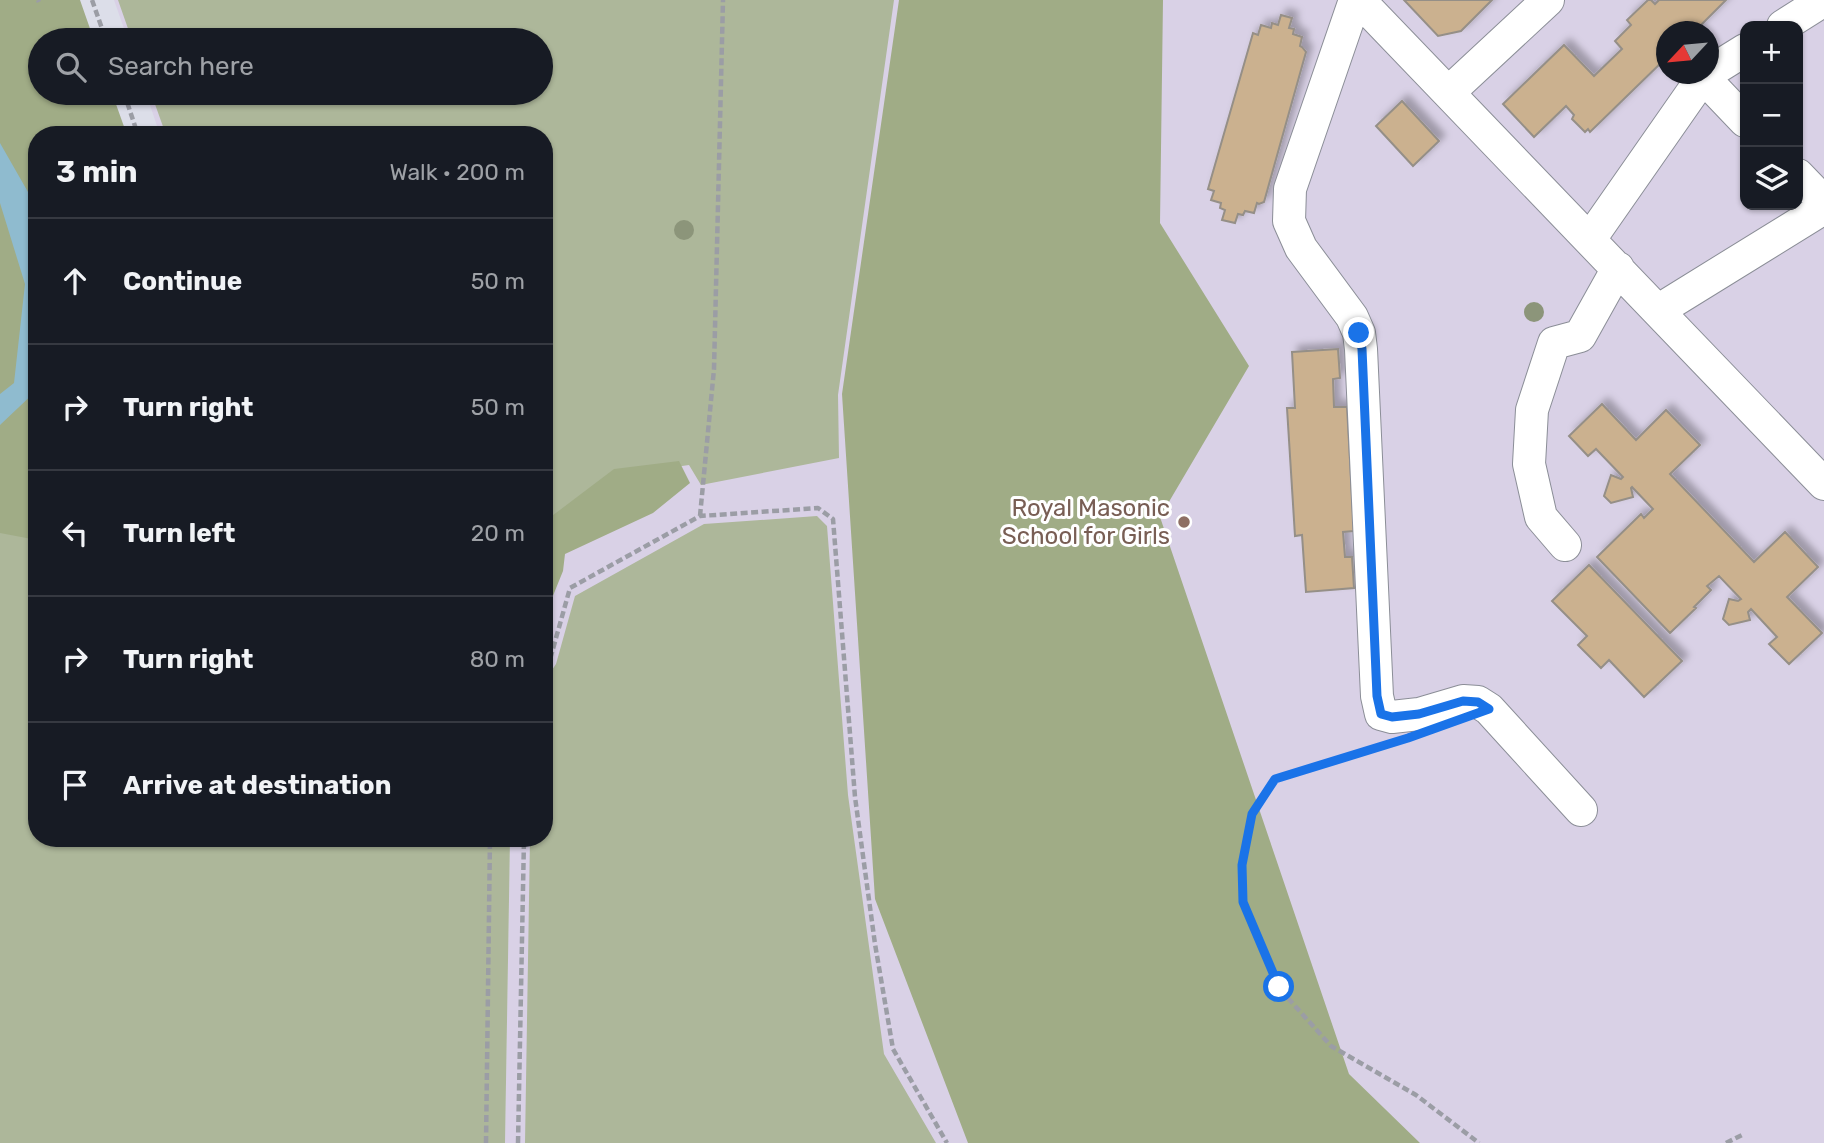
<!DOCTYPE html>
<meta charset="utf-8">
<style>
:root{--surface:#171b24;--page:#242831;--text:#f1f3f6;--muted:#9ea1a6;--line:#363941}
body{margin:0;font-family:Rubik,sans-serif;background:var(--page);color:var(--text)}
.controls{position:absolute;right:21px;top:21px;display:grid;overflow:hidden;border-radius:14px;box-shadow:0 2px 5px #0004}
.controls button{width:63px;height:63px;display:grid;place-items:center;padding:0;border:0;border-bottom:2px solid var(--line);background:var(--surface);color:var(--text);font:35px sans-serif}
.compass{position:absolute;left:1656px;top:21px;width:63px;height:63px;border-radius:50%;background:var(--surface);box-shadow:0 2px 5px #0004;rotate:244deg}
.stop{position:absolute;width:21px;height:21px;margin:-16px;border:5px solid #1a73e8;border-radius:50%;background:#fff}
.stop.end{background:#1a73e8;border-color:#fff;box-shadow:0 2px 7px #0008}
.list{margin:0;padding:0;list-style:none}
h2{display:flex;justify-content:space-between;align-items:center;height:91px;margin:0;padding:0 28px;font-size:30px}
h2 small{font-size:23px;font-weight:400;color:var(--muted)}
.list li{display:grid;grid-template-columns:46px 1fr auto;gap:21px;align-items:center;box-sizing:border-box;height:126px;padding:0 28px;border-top:2px solid var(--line)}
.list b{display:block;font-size:26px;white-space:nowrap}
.list em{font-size:23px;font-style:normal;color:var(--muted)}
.icon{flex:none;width:38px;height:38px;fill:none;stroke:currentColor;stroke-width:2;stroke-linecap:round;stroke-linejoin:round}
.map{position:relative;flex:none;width:1824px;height:1143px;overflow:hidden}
.search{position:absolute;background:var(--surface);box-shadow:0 2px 5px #0004;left:28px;top:28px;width:525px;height:77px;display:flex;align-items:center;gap:18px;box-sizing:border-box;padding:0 24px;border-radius:38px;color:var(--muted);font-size:26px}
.panel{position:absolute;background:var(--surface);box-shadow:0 2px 5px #0004;left:28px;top:126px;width:525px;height:721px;border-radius:28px}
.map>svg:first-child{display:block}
</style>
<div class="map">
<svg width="1824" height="1143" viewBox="0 0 1824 1143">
<defs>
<filter id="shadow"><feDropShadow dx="6" dy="-6" stdDeviation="3.5" flood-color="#0004"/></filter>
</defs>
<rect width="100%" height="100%" fill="#dcdee9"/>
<!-- education -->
<path fill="#d9d1e6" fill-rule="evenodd" d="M 114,0 L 1824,0 L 1824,1143 L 505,1143 L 510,838 L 544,838 L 544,135 L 160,135 L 146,93 L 541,93 L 541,40 L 128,40 ZM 1745,26 L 1798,26 L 1798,205 L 1745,205 ZM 1666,32 L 1708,32 L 1708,74 L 1666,74 Z"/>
<!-- green -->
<path fill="#adb79a" d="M 118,0 L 894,0 L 838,395 L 839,458 L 701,485 L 689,465 L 612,476 L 544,529 L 544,135 L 166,135 L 151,93 L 541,93 L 541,40 L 132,40 Z
M 817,516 L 827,526 L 848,795 L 884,1054 L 936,1143 L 525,1143 L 530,838 L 544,838 L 544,682 L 556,664 L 575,596 L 704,524 Z
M 0,532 L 37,539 L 37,838 L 510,838 L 505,1143 L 0,1143 Z"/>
<!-- forest -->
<path fill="#a0ac86" d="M 0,0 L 80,0 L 94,40 L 40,40 L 40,93 L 112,93 L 127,135 L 37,135 L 37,540 L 0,533 Z
M 899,0 L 1163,0 L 1160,223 L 1249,366 L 1160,517 L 1349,1074 L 1420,1143 L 968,1143 L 875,899 L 842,394 Z
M 679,461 L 690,483 L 653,513 L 565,554 L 563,571 L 544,618 L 544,522 L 614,469 Z"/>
<!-- water -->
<path fill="#8fbbcf" d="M 0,143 L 36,206 L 37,213 L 37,390 L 0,425 L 0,394 L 14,383 L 25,284 L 0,203 Z"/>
<!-- building -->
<path fill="#cbb18f" stroke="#958f87" stroke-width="2" filter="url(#shadow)" d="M 1404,0 L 1492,0 L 1461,31 L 1438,36 Z
M 1648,0 L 1651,0 L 1655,4 L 1659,0 L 1726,0 L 1694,32 L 1666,32 L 1666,58 L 1590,132 L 1588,129 L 1585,132 L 1572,119 L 1574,115 L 1566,106 L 1534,137 L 1503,104 L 1564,45 L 1594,76 L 1622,49 L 1615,41 L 1631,25 L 1627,20 Z
M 1281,15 L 1292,18 L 1289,28 L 1294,29 L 1293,34 L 1302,37 L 1300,46 L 1302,47 L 1306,52 L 1264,202 L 1259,204 L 1257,203 L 1254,213 L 1245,211 L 1243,215 L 1238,214 L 1235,223 L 1222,220 L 1225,210 L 1220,208 L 1221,203 L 1211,200 L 1214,191 L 1208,189 L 1253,33 L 1258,35 L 1261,25 L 1271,28 L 1272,23 L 1278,25 Z
M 1402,101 L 1439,141 L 1413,166 L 1376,126 Z
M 1338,349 L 1340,378 L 1333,379 L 1334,407 L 1347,407 L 1354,531 L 1343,532 L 1345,557 L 1352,557 L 1354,588 L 1306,592 L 1302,535 L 1295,536 L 1287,408 L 1295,408 L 1292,352 Z
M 1602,404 L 1636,440 L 1666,410 L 1700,445 L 1670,474 L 1754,562 L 1785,532 L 1818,567 L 1787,597 L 1822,633 L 1789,664 L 1769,644 L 1777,637 L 1751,609 L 1748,612 L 1750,620 L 1729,625 L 1723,619 L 1729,599 L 1738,601 L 1741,599 L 1719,576 L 1707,586 L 1711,590 L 1694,607 L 1696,608 L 1670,633 L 1597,557 L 1641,514 L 1644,518 L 1653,509 L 1632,487 L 1631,488 L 1633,497 L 1611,503 L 1604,496 L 1611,475 L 1621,479 L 1623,477 L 1596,449 L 1588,456 L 1569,436 Z
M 1589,565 L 1682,661 L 1644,697 L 1609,660 L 1601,668 L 1578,645 L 1587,636 L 1552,601 Z"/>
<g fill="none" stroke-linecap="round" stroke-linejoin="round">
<defs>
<path id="minor" d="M 1355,0 L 1290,189 L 1289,221 L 1301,248 L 1352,317 L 1359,333 L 1361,349 L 1377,696 L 1381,714 L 1392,717 L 1419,714 L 1463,701 L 1478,702 L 1489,709 L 1581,810
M 1359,0 L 1824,484
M 1783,26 L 1824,0
M 1708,73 L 1745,50
M 1703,77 L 1745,121
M 1449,92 L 1548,0
M 1798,175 L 1824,202
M 1590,239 L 1703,77 L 1708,74
M 1659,310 L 1824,208
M 1565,545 L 1541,517 L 1529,464 L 1532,410 L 1554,343 L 1580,336 L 1618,268"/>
</defs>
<!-- minor casing -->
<use href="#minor" stroke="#8b8e97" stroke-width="34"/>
<!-- path -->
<path stroke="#9b9da5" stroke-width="4.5" stroke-dasharray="7 3.5" stroke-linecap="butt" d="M 38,0 L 39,2
M 92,0 L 106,40
M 124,93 L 138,135
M 700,516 L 714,369 L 723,0
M 544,667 L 551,656 L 570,588 L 700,516 L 818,508 L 833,519 L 855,797 L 875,944 L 893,1049 L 947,1143
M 1379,747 L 1275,779 L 1252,814 L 1242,865 L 1243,902 L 1278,987 L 1331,1046 L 1416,1095 L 1479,1143
M 486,1143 L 490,838
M 518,1143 L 524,838
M 1726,1143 L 1744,1134"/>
<!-- minor -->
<use href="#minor" stroke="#fff" stroke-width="32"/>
</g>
<!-- trees -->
<g fill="#8c957a">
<circle cx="684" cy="230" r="10"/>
<circle cx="1534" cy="312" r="10"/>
</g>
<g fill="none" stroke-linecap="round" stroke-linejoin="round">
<!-- route -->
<path stroke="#1a73e8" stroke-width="9" d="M 1279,987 L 1243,902 L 1242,865 L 1252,814 L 1275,779 L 1408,738 L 1489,709 L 1478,702 L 1463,701 L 1419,714 L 1392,717 L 1381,714 L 1377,696 L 1362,349 L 1359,333"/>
</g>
<!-- markers -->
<circle fill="#8d6e63" stroke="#fff" stroke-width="2.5" cx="1184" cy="522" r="7"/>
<g text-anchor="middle" stroke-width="6" stroke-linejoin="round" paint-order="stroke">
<!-- education labels -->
<g font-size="24" fill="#785e54" stroke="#fff" text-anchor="end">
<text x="1170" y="516">Royal Masonic<tspan x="1170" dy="28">School for Girls</tspan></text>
</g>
</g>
</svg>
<div class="controls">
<button>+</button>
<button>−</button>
<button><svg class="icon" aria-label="layers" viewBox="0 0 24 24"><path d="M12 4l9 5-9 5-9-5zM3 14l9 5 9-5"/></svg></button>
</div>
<svg class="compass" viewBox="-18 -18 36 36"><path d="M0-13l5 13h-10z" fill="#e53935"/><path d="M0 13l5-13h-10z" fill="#9ea1a6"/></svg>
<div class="stop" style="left:1279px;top:987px"></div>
<div class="stop end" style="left:1359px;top:333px"></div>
<div class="search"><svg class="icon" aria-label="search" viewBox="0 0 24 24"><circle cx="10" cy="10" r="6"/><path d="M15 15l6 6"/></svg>Search here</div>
<section class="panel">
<h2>3 min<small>Walk · 200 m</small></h2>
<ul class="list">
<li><svg class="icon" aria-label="ahead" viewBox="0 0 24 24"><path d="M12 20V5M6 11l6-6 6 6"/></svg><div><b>Continue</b></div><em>50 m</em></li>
<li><svg class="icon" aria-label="right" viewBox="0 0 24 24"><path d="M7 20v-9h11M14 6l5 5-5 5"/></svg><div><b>Turn right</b></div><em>50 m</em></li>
<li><svg class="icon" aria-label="left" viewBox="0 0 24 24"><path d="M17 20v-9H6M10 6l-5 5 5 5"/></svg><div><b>Turn left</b></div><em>20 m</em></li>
<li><svg class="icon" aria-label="right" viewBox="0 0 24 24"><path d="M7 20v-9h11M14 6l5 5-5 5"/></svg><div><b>Turn right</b></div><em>80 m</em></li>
<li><svg class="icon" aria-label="arrive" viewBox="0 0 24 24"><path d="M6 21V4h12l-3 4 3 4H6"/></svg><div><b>Arrive at destination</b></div></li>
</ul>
</section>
</div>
